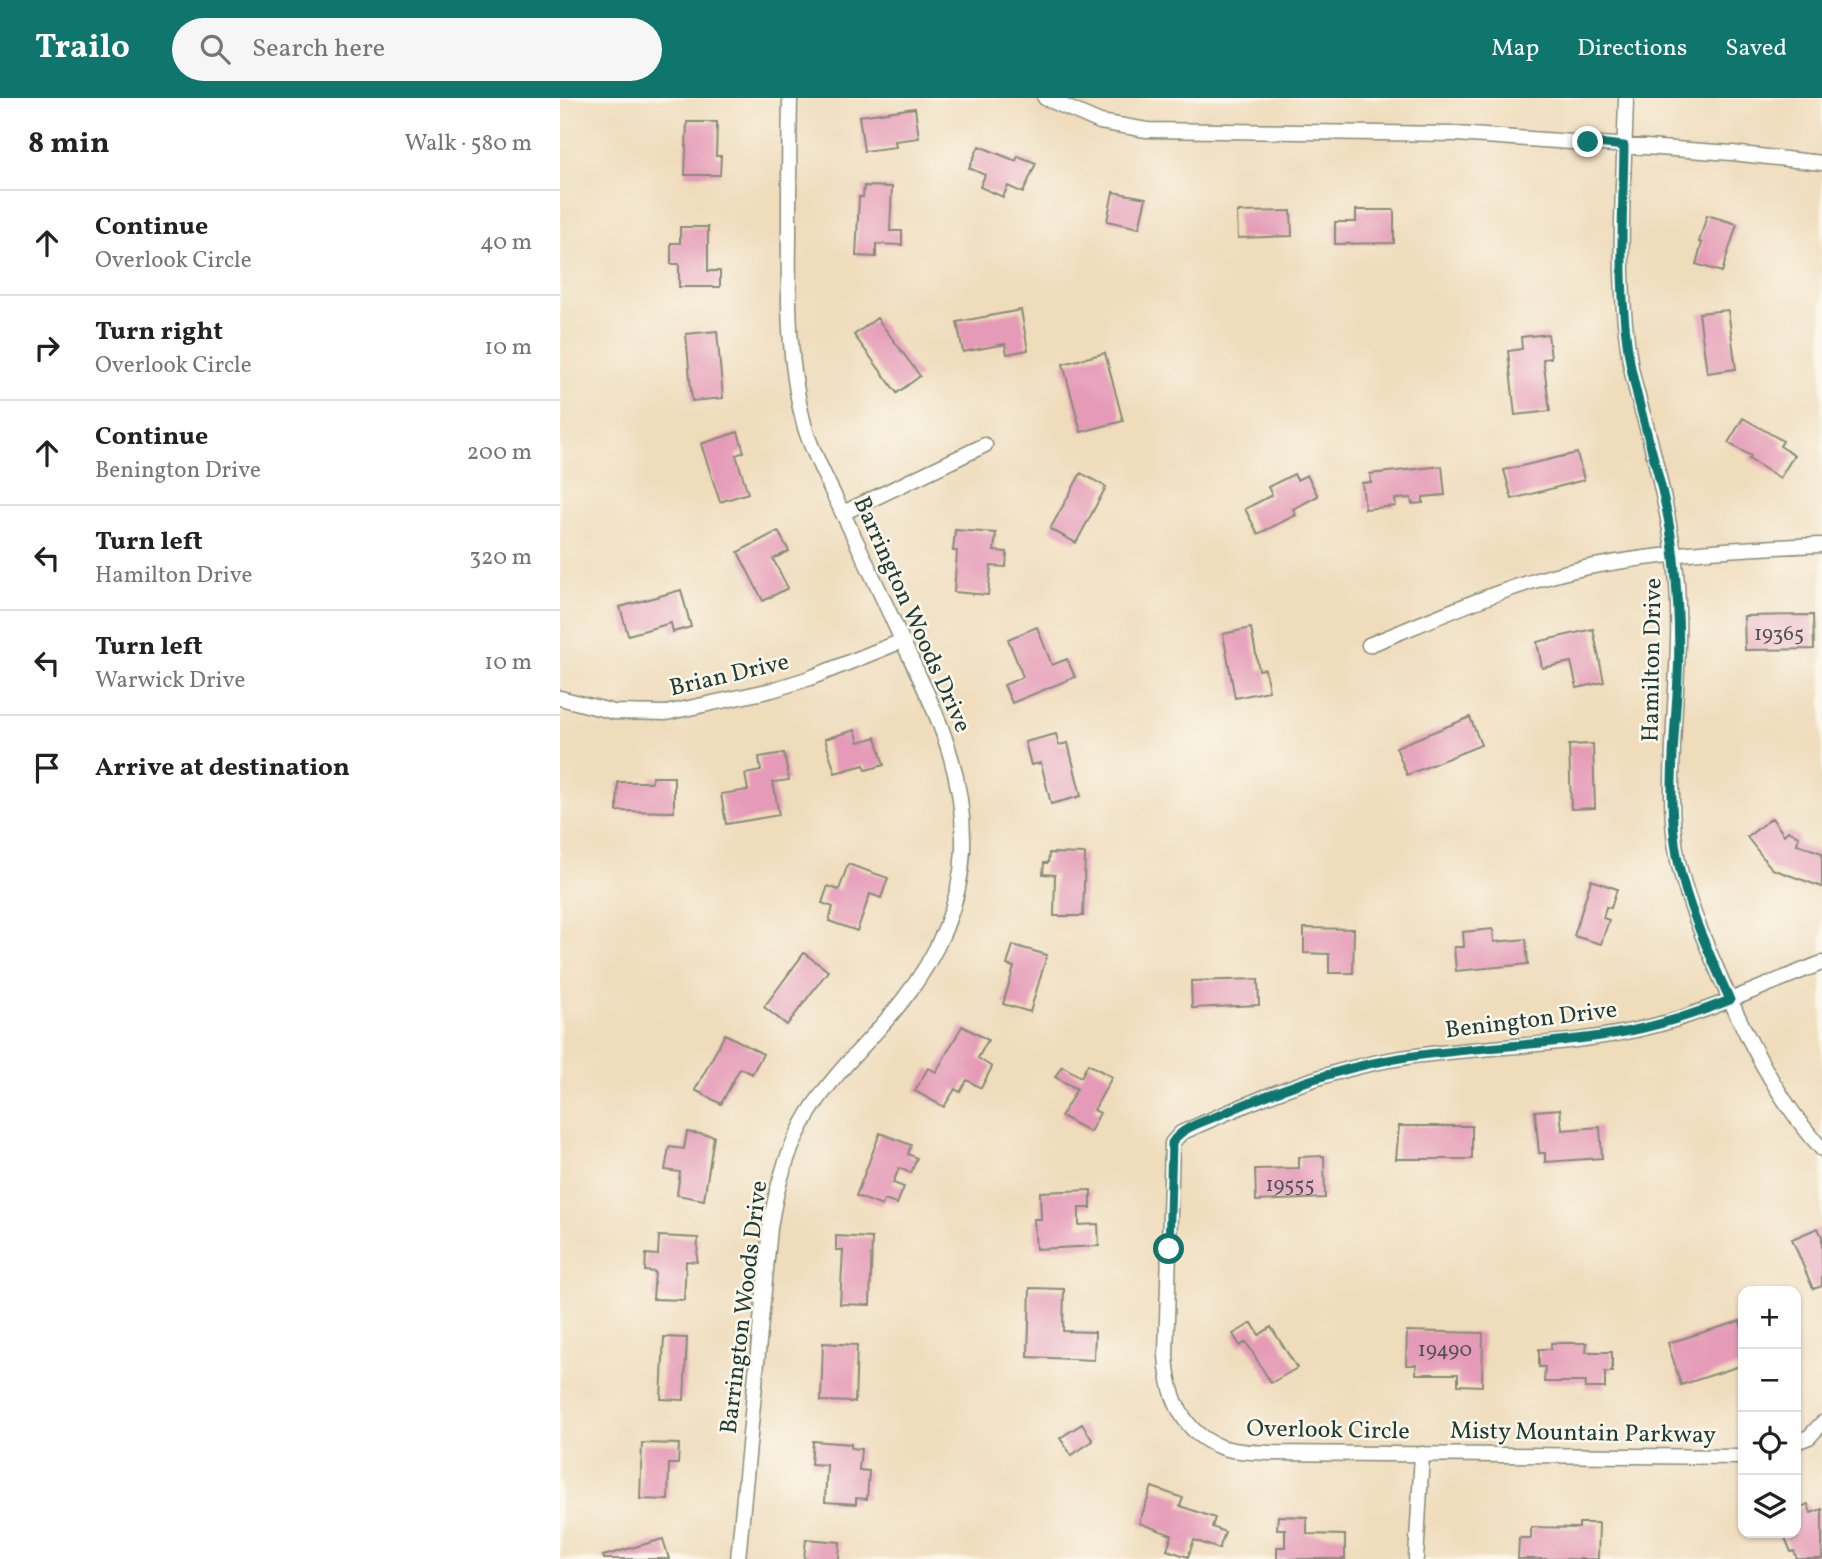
<!DOCTYPE html>
<meta charset="utf-8">
<style>
:root{--surface:#fff;--page:#f6f6f6;--text:#222;--muted:#767676;--line:#e0e0e0;--accent:#0f766e}
body{margin:0;font-family:Vollkorn,serif;background:var(--page);color:var(--text)}
.controls{position:absolute;right:21px;bottom:21px;display:grid;overflow:hidden;border-radius:14px;box-shadow:0 2px 5px #0004}
.controls button{width:63px;height:63px;display:grid;place-items:center;padding:0;border:0;border-bottom:2px solid var(--line);background:var(--surface);color:var(--text);font:35px sans-serif}
.stop{position:absolute;width:21px;height:21px;margin:-16px;border:5px solid #0f766e;border-radius:50%;background:#fff}
.stop.end{background:#0f766e;border-color:#fff;box-shadow:0 2px 7px #0008}
.list{margin:0;padding:0;list-style:none}
h2{display:flex;justify-content:space-between;align-items:center;height:91px;margin:0;padding:0 28px;font-size:30px}
h2 small{font-size:23px;font-weight:400;color:var(--muted)}
.list li{display:grid;grid-template-columns:46px 1fr auto;gap:21px;align-items:center;box-sizing:border-box;height:105px;padding:0 28px;border-top:2px solid var(--line)}
.list b{display:block;font-size:26px;white-space:nowrap}
.list p{margin:0;font-size:23px;white-space:nowrap;color:var(--muted)}
.list em{font-size:23px;font-style:normal;color:var(--muted)}
.icon{flex:none;width:38px;height:38px;fill:none;stroke:currentColor;stroke-width:2;stroke-linecap:round;stroke-linejoin:round}
.map{position:relative;flex:none;width:1262px;height:1461px;overflow:hidden}
header{display:flex;align-items:center;gap:42px;box-sizing:border-box;height:98px;padding:0 35px;background:var(--accent);color:#fff}
header strong{font-size:33px}
nav{display:flex;gap:38px;margin-inline-start:auto;font-size:24px}
.search{width:490px;height:63px;background:var(--page);display:flex;align-items:center;gap:18px;box-sizing:border-box;padding:0 24px;border-radius:38px;color:var(--muted);font-size:26px}
main{display:flex}
aside{flex:1;background:var(--surface)}
.map>svg:first-child{display:block}
</style>
<header>
<strong>Trailo</strong>
<div class="search"><svg class="icon" aria-label="search" viewBox="0 0 24 24"><circle cx="10" cy="10" r="6"/><path d="M15 15l6 6"/></svg>Search here</div>
<nav><a>Map</a><a>Directions</a><a>Saved</a></nav>
</header>
<main>
<aside>
<h2>8 min<small>Walk · 580 m</small></h2>
<ul class="list">
<li><svg class="icon" aria-label="ahead" viewBox="0 0 24 24"><path d="M12 20V5M6 11l6-6 6 6"/></svg><div><b>Continue</b><p>Overlook Circle</p></div><em>40 m</em></li>
<li><svg class="icon" aria-label="right" viewBox="0 0 24 24"><path d="M7 20v-9h11M14 6l5 5-5 5"/></svg><div><b>Turn right</b><p>Overlook Circle</p></div><em>10 m</em></li>
<li><svg class="icon" aria-label="ahead" viewBox="0 0 24 24"><path d="M12 20V5M6 11l6-6 6 6"/></svg><div><b>Continue</b><p>Benington Drive</p></div><em>200 m</em></li>
<li><svg class="icon" aria-label="left" viewBox="0 0 24 24"><path d="M17 20v-9H6M10 6l-5 5 5 5"/></svg><div><b>Turn left</b><p>Hamilton Drive</p></div><em>320 m</em></li>
<li><svg class="icon" aria-label="left" viewBox="0 0 24 24"><path d="M17 20v-9H6M10 6l-5 5 5 5"/></svg><div><b>Turn left</b><p>Warwick Drive</p></div><em>10 m</em></li>
<li><svg class="icon" aria-label="arrive" viewBox="0 0 24 24"><path d="M6 21V4h12l-3 4 3 4H6"/></svg><div><b>Arrive at destination</b></div></li>
</ul>
</aside>
<div class="map">
<svg width="1262" height="1461" viewBox="0 0 1262 1461">
<rect width="100%" height="100%" fill="#fbf7ec"/>
<filter id="ink" filterUnits="userSpaceOnUse"><feTurbulence type="fractalNoise" baseFrequency=".0143" numOctaves="2"/><feDisplacementMap in="SourceGraphic" scale="14" xChannelSelector="R" yChannelSelector="G"/><feConvolveMatrix kernelMatrix="1 2 1 2 8 2 1 2 1" color-interpolation-filters="sRGB"/></filter>
<filter id="wash" filterUnits="userSpaceOnUse"><feTurbulence type="fractalNoise" baseFrequency=".00686" numOctaves="4" result="noise"/><feDisplacementMap in="SourceGraphic" scale="28" xChannelSelector="R" yChannelSelector="G"/><feGaussianBlur stdDeviation="1.57" result="paint"/><feColorMatrix in="noise" values="0 0 0 0 0 0 0 0 0 0 0 0 0 0 0 0 0 1.4 0 .05"/><feComposite in="paint" operator="in"/></filter>
<g filter="url(#wash)">
<rect width="100%" height="100%" fill="#efdcbb"/>
<g id="blocks">
<!-- building -->
<path fill="#e59bb7" d="M 355,10 L 359,40 L 335,43 L 336,49 L 304,53 L 299,18 Z
M 127,24 L 157,24 L 156,58 L 161,58 L 160,77 L 125,77 Z
M 419,48 L 456,63 L 458,58 L 476,65 L 463,95 L 448,88 L 443,99 L 420,89 L 425,77 L 409,70 Z
M 304,88 L 332,89 L 330,133 L 342,133 L 342,147 L 316,146 L 316,159 L 296,158 L 299,99 L 303,99 Z
M 553,94 L 586,100 L 579,130 L 547,123 Z
M 796,112 L 834,112 L 834,145 L 775,146 L 775,124 L 796,124 Z
M 731,113 L 732,138 L 678,140 L 677,114 Z
M 1147,117 L 1177,126 L 1162,174 L 1136,166 L 1142,145 L 1139,144 Z
M 120,129 L 148,129 L 148,173 L 160,173 L 160,189 L 119,189 L 119,166 L 111,166 L 111,145 L 120,145 Z
M 461,212 L 468,252 L 447,256 L 445,246 L 403,254 L 397,224 Z
M 1168,212 L 1176,271 L 1147,275 L 1139,215 Z
M 317,220 L 360,278 L 337,295 L 294,237 Z
M 157,233 L 163,300 L 132,303 L 126,236 Z
M 988,236 L 991,260 L 983,261 L 990,313 L 955,317 L 948,253 L 962,251 L 961,239 Z
M 545,255 L 563,323 L 521,334 L 503,266 Z
M 1183,320 L 1223,343 L 1220,348 L 1234,357 L 1220,380 L 1189,361 L 1191,358 L 1168,345 Z
M 178,334 L 184,354 L 176,357 L 188,395 L 160,404 L 141,346 Z
M 1017,355 L 1024,382 L 952,401 L 944,372 Z
M 882,368 L 885,397 L 863,399 L 863,405 L 852,406 L 851,400 L 835,401 L 836,408 L 805,411 L 802,385 L 811,384 L 810,376 Z
M 521,375 L 546,389 L 516,445 L 490,431 Z
M 734,376 L 737,382 L 747,377 L 758,398 L 733,411 L 736,417 L 698,436 L 685,411 L 712,397 L 708,389 Z
M 395,432 L 436,435 L 434,453 L 447,454 L 446,469 L 431,468 L 428,497 L 394,494 L 397,453 L 393,453 Z
M 218,433 L 229,453 L 213,461 L 228,490 L 203,503 L 178,454 Z
M 121,492 L 131,529 L 113,534 L 111,525 L 68,537 L 60,509 Z
M 1253,517 L 1254,551 L 1185,552 L 1184,518 Z
M 477,529 L 492,567 L 507,561 L 515,579 L 452,605 L 444,587 L 463,579 L 448,541 Z
M 691,530 L 699,572 L 705,571 L 709,593 L 675,600 L 663,536 Z
M 1033,531 L 1044,584 L 1017,590 L 1011,564 L 982,570 L 977,544 Z
M 910,619 L 921,647 L 847,677 L 836,649 Z
M 295,632 L 299,644 L 316,639 L 324,667 L 306,672 L 304,667 L 275,675 L 265,641 Z
M 496,636 L 499,647 L 508,645 L 521,698 L 491,706 L 481,665 L 471,667 L 465,644 Z
M 1033,646 L 1035,710 L 1011,711 L 1009,647 Z
M 224,655 L 229,682 L 213,684 L 219,717 L 166,726 L 161,696 L 188,692 L 185,676 L 201,673 L 199,659 Z
M 92,679 L 114,679 L 114,714 L 57,713 L 58,684 L 92,684 Z
M 1212,720 L 1224,737 L 1228,733 L 1239,738 L 1237,746 L 1262,755 L 1262,789 L 1212,771 L 1187,739 Z
M 489,755 L 525,756 L 523,818 L 494,818 L 495,777 L 483,776 L 484,765 L 488,765 Z
M 288,766 L 328,780 L 321,800 L 310,796 L 297,833 L 269,823 L 273,809 L 262,805 L 268,788 L 279,792 Z
M 1031,782 L 1057,791 L 1051,810 L 1046,809 L 1043,820 L 1049,822 L 1041,846 L 1014,838 Z
M 744,830 L 794,831 L 793,875 L 769,875 L 769,856 L 744,855 Z
M 933,831 L 934,844 L 966,841 L 968,866 L 896,873 L 894,849 L 904,849 L 903,834 Z
M 453,847 L 487,857 L 470,914 L 443,906 L 454,869 L 447,867 Z
M 244,855 L 268,873 L 227,927 L 204,909 Z
M 698,881 L 699,907 L 632,910 L 631,883 Z
M 402,928 L 428,942 L 418,960 L 432,969 L 421,990 L 407,982 L 400,994 L 395,991 L 384,1009 L 355,993 L 368,970 L 376,974 Z
M 165,936 L 203,956 L 192,976 L 180,970 L 161,1006 L 135,992 Z
M 528,966 L 552,979 L 534,1012 L 540,1015 L 530,1034 L 501,1018 L 517,991 L 495,979 L 502,968 L 521,979 Z
M 1000,1011 L 1002,1032 L 1040,1029 L 1042,1060 L 985,1064 L 985,1055 L 979,1055 L 975,1013 Z
M 839,1028 L 912,1028 L 912,1061 L 836,1061 Z
M 127,1034 L 154,1038 L 144,1102 L 117,1097 L 120,1074 L 105,1072 L 109,1049 L 124,1051 Z
M 320,1035 L 351,1047 L 348,1056 L 357,1060 L 351,1075 L 339,1070 L 333,1085 L 344,1089 L 337,1106 L 324,1102 L 322,1108 L 296,1098 Z
M 764,1058 L 765,1100 L 696,1103 L 695,1071 L 739,1070 L 739,1059 Z
M 531,1092 L 531,1110 L 519,1110 L 519,1127 L 538,1126 L 539,1148 L 476,1151 L 474,1121 L 481,1121 L 480,1094 Z
M 1258,1130 L 1262,1139 L 1262,1188 L 1253,1191 L 1232,1141 Z
M 99,1138 L 138,1140 L 137,1164 L 126,1163 L 124,1202 L 93,1201 L 95,1174 L 85,1173 L 86,1156 L 98,1157 Z
M 276,1138 L 312,1140 L 310,1207 L 280,1206 L 283,1152 L 276,1152 Z
M 470,1190 L 504,1191 L 503,1233 L 535,1234 L 534,1262 L 468,1259 Z
M 1180,1223 L 1183,1234 L 1183,1267 L 1121,1287 L 1108,1245 Z
M 692,1225 L 699,1237 L 711,1229 L 737,1270 L 711,1285 L 686,1244 L 680,1248 L 673,1236 Z
M 847,1233 L 923,1235 L 922,1288 L 898,1287 L 898,1276 L 856,1276 L 856,1267 L 846,1267 Z
M 104,1239 L 127,1240 L 124,1302 L 101,1301 Z
M 263,1245 L 297,1247 L 295,1304 L 261,1303 Z
M 991,1245 L 1027,1245 L 1026,1254 L 1052,1254 L 1052,1274 L 1045,1274 L 1045,1290 L 1025,1290 L 1026,1284 L 984,1284 L 985,1269 L 979,1269 L 979,1251 L 991,1251 Z
M 522,1326 L 533,1343 L 511,1357 L 500,1340 Z
M 253,1343 L 291,1346 L 291,1350 L 301,1351 L 299,1372 L 309,1373 L 307,1401 L 296,1400 L 296,1406 L 265,1404 L 267,1367 L 251,1366 Z
M 82,1345 L 119,1346 L 118,1366 L 109,1366 L 108,1402 L 80,1401 Z
M 592,1389 L 623,1400 L 620,1408 L 655,1420 L 652,1429 L 665,1434 L 659,1451 L 634,1442 L 628,1459 L 607,1452 L 612,1437 L 579,1425 Z
M 1248,1406 L 1251,1415 L 1262,1411 L 1262,1461 L 1237,1461 L 1234,1453 L 1231,1454 L 1223,1435 L 1236,1435 L 1236,1411 Z
M 718,1418 L 747,1419 L 747,1436 L 785,1437 L 785,1461 L 717,1461 L 717,1449 L 725,1449 L 725,1431 L 717,1431 Z
M 1019,1425 L 1039,1425 L 1038,1461 L 958,1461 L 959,1440 L 971,1440 L 971,1429 L 1019,1430 Z
M 103,1441 L 109,1461 L 44,1461 L 43,1458 Z
M 246,1441 L 280,1444 L 279,1461 L 244,1461 Z"/>
</g>
</g>
<g filter="url(#ink)">
<use href="#blocks" fill-opacity="0" stroke="#878c78" stroke-width="2"/>
<g fill="none" stroke-linecap="round" stroke-linejoin="round">
<defs>
<path id="minor" d="M 485,0 L 540,24 L 587,32 L 896,36 L 1172,55 L 1262,65
M 1066,0 C 1064,89 1055,181 1071,269 C 1075,292 1083,315 1089,338 C 1099,377 1108,416 1114,456 C 1125,537 1111,617 1112,698 C 1112,719 1114,742 1118,763 C 1126,799 1140,833 1155,867 C 1182,931 1215,999 1262,1051
M 283,415 L 425,347
M 809,547 C 881,518 953,484 1029,469 C 1106,454 1184,450 1262,447
M 0,600 L 54,614 L 106,615 L 212,592 L 250,580 L 342,543
M 1236,1344 L 1249,1339 L 1262,1325
M 1183,1359 L 708,1355 C 692,1354 673,1354 658,1348 C 620,1332 608,1294 606,1257 L 612,1045 L 621,1035 C 692,1003 763,972 841,960 C 925,947 1011,949 1093,928 C 1151,913 1206,886 1262,865
M 178,1461 L 210,1130 C 216,1089 227,1051 249,1015 C 275,973 313,941 343,902 C 377,859 401,806 403,751 C 405,670 375,612 342,542 C 322,499 303,456 282,414 C 269,386 254,359 245,330 C 228,268 228,204 229,141 C 229,94 229,47 230,0
M 856,1461 L 862,1356"/>
</defs>
<!-- minor casing -->
<use href="#minor" stroke="#878c78" stroke-width="17"/>
<!-- minor -->
<use href="#minor" stroke="#fff" stroke-width="14"/>
</g>
</g>
<g fill="none" stroke-linecap="round" stroke-linejoin="round" filter="url(#ink)">
<!-- route -->
<path stroke="#0f766e" stroke-width="9" d="M 609,1151 L 612,1045 C 621,1029 646,1023 662,1016 C 719,991 777,970 840,960 C 908,949 978,948 1047,937 C 1089,931 1130,918 1170,902 C 1150,857 1128,812 1118,763 C 1106,702 1115,639 1118,578 C 1120,539 1118,500 1114,461 C 1108,396 1084,334 1071,270 C 1057,197 1063,121 1064,48 L 1028,44"/>
</g>
<g text-anchor="middle" stroke-width="5" stroke-linejoin="round" paint-order="stroke">
<!-- number labels -->
<g font-size="21" fill="#505455">
<text x="1219" y="542">19365</text>
<text x="730" y="1093">19555</text>
<text x="885" y="1258">19490</text>
</g>
<!-- street labels -->
<g font-size="24" fill="#1f3d34" stroke="#fbf7ec">
<text transform="translate(353 516) rotate(66)" y="8">Barrington Woods Drive</text>
<text transform="translate(1091 562) rotate(-89)" y="8">Hamilton Drive</text>
<text transform="translate(169 576) rotate(-13)" y="8">Brian Drive</text>
<text transform="translate(971 921) rotate(-7)" y="8">Benington Drive</text>
<text transform="translate(183 1209) rotate(-83)" y="8">Barrington Woods Drive</text>
<text transform="translate(768 1331) rotate(1)" y="8">Overlook Circle</text>
<text transform="translate(1023 1334) rotate(1)" y="8">Misty Mountain Parkway</text>
</g>
</g>
</svg>
<div class="controls">
<button>+</button>
<button>−</button>
<button><svg class="icon" aria-label="locate" viewBox="0 0 24 24"><circle cx="12" cy="12" r="6"/><path d="M12 2v4M12 18v4M2 12h4M18 12h4"/></svg></button>
<button><svg class="icon" aria-label="layers" viewBox="0 0 24 24"><path d="M12 4l9 5-9 5-9-5zM3 14l9 5 9-5"/></svg></button>
</div>
<div class="stop" style="left:609px;top:1151px"></div>
<div class="stop end" style="left:1028px;top:44px"></div>
</div>
</main>
